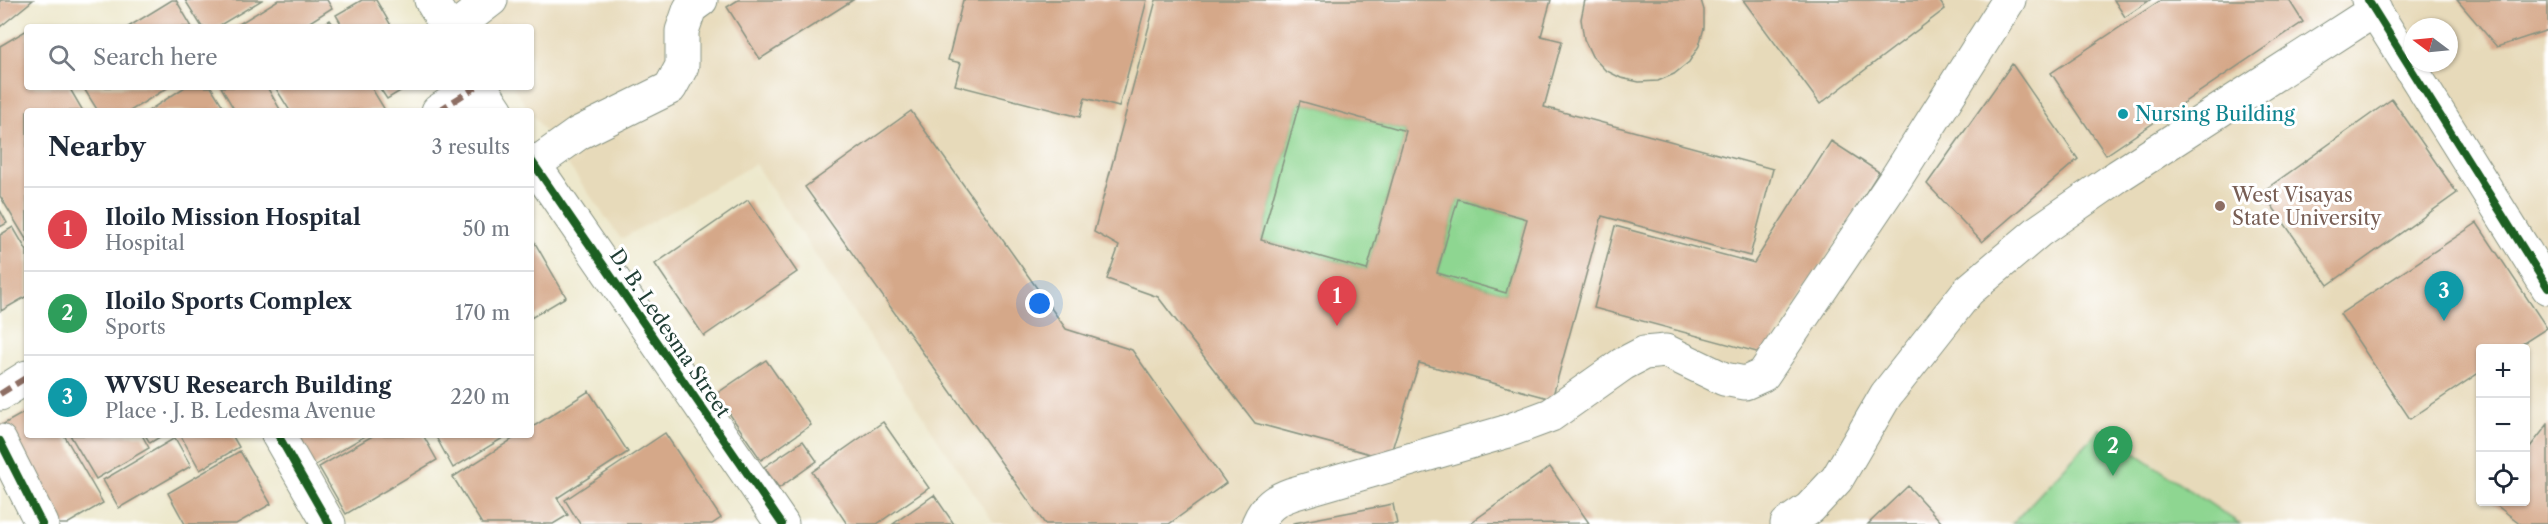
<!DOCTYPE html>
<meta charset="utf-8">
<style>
:root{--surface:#fff;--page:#f6f6f7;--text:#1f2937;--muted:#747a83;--line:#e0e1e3;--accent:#0b8043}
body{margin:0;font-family:"Libre Caslon Text",serif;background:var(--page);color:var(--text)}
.controls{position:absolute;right:18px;bottom:18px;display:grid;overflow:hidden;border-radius:6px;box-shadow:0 2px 4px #0004}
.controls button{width:54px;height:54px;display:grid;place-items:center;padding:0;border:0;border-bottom:2px solid var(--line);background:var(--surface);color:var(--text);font:30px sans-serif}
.compass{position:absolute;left:2404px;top:18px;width:54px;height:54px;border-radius:50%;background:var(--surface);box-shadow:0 2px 4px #0004;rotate:286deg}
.you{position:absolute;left:1040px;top:304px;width:21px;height:21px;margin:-15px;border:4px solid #fff;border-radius:50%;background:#1a73e8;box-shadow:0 0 0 9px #1a73e833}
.badge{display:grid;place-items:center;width:39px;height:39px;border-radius:50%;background:var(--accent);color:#fff;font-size:20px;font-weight:700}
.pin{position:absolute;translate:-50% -50px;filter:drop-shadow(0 2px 3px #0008)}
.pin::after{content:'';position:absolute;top:32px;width:21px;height:18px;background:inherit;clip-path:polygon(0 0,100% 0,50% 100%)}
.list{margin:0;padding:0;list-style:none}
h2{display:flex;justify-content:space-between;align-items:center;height:78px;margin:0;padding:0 24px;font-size:26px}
h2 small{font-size:20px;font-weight:400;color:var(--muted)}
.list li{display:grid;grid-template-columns:39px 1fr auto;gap:18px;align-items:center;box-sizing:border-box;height:84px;padding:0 24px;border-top:2px solid var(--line)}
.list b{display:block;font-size:22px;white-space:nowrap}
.list p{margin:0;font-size:20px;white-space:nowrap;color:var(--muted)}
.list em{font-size:20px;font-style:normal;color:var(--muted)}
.icon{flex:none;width:33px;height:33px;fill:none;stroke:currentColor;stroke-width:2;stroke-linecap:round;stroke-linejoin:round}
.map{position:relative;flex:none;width:2548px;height:524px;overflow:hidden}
.search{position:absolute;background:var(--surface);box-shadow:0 2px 4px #0004;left:24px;top:24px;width:510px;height:66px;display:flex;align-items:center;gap:15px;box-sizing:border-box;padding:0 21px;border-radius:6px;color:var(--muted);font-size:22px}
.panel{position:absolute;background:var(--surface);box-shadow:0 2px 4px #0004;left:24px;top:108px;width:510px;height:330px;border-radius:6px}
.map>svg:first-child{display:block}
</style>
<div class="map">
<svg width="2548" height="524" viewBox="0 0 2548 524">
<rect width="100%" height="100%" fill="#fff"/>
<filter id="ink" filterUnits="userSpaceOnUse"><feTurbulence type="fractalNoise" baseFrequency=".0167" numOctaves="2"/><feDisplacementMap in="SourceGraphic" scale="12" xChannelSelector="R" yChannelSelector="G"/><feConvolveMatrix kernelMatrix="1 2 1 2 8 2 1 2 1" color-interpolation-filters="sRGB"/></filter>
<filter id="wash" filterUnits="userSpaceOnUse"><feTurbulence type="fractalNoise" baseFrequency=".008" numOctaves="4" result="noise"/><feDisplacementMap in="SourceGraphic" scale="24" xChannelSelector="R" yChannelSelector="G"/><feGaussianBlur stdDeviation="1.35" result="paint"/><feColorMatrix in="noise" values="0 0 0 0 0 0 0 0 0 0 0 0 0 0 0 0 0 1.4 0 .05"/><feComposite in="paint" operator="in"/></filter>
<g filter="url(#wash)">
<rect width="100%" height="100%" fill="#ede8cc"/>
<!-- built -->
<path fill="#e7daba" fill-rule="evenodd" d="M 452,0 L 2548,0 L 2548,524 L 2240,524 L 2101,429 L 2012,524 L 994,524 L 755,164 L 621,239 L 513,87 L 531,87 L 531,27 L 470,27 ZM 2413,27 L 2449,27 L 2449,63 L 2413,63 ZM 2480,348 L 2526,348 L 2526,502 L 2480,502 Z"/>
<!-- green -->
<path fill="#8ed691" stroke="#568a62" stroke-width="1.5" d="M 1300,101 L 1406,131 L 1367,270 L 1261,240 Z
M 1458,199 L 1527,219 L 1506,293 L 1437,273 Z
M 2100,429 L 2240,524 L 2012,524 Z"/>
<g id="blocks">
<!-- building -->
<path fill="#d5a889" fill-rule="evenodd" d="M 0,0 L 33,0 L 0,27 Z
M 172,0 L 176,0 L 192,27 L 128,27 Z
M 185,0 L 262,0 L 217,27 L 202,27 Z
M 278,0 L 327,0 L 332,8 L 302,27 L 234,27 Z
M 362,0 L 376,0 L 392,27 L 343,27 L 336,15 Z
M 738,0 L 853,0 L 760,59 L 727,7 Z
M 963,0 L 1147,0 L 1119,107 L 1085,98 L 1080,117 L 955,85 L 961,63 L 948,60 Z
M 1156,0 L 1551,0 L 1541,36 L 1562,41 L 1544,107 L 1773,169 L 1750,256 L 1602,216 L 1552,399 L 1419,363 L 1389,459 L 1255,423 L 1158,297 L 1107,279 L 1119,246 L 1094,232 ZM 1300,101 L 1406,131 L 1367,270 L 1261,240 ZM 1458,199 L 1527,219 L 1506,293 L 1437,273 Z
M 1585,0 L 1701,0 L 1704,10 L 1704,28 L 1699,46 L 1689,62 L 1674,74 L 1658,81 L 1639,82 L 1621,78 L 1605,70 L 1592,56 L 1584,39 L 1581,19 Z
M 1743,0 L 1939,0 L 1945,9 L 1820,104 Z
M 2114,0 L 2150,0 L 2125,17 Z
M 2161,0 L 2289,0 L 2303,22 L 2106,155 L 2051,73 Z
M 2457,0 L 2548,0 L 2548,30 L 2497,47 Z
M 330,20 L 335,27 L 319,27 Z
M 27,30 L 27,87 L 69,87 L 83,111 L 27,111 L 27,241 L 0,196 L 0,46 Z
M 2012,64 L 2078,159 L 1982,242 L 1927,184 Z
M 83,87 L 169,87 L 130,111 L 98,111 Z
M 185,87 L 211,87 L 226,111 L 148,111 Z
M 221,87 L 267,87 L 281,111 L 235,111 Z
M 275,87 L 371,87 L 385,110 L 290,111 Z
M 379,87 L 407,87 L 387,99 Z
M 2392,99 L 2457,193 L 2328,285 L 2262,192 Z
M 911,111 L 1066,329 L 1132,350 L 1226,483 L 1169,524 L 1045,524 L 805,187 Z
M 1831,141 L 1879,172 L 1764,354 L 1594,308 L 1615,226 L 1754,263 Z
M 748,200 L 797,272 L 704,336 L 655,264 Z
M 0,210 L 7,223 L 0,227 Z
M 2477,223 L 2547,328 L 2516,348 L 2480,348 L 2480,372 L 2410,419 L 2340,314 Z
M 13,227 L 27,251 L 27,296 L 1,311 L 0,235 Z
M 531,236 L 566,297 L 531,318 Z
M 766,360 L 811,425 L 761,460 L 716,394 Z
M 589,391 L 628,452 L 557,498 L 568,515 L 553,524 L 482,524 L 453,477 L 519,435 L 531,435 L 531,428 Z
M 27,411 L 27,435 L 64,435 L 103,503 L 67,524 L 56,524 L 0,426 Z
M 883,422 L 929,488 L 877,524 L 847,524 L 812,472 Z
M 2548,424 L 2548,524 L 2521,524 L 2492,502 L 2526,502 L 2526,452 Z
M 665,433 L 721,518 L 712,524 L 580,524 L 565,500 Z
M 70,435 L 142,435 L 149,448 L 96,479 Z
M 145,435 L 163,435 L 150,443 Z
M 182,435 L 232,435 L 239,447 L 200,470 L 181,436 Z
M 294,435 L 367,435 L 307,470 Z
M 374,435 L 423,435 L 437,460 L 346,514 L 319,467 Z
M 435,435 L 508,435 L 453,468 Z
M 175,438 L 191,466 L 119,508 L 103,480 Z
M 803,441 L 817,461 L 779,488 L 764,467 Z
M 240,451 L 271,504 L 236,524 L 185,524 L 168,493 Z
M 1550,467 L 1589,523 L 1469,524 Z
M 1908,486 L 1943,524 L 1868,524 Z
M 934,495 L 954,524 L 893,524 Z
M 1393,504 L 1397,524 L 1293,524 L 1293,523 Z"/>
</g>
</g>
<g filter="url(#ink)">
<use href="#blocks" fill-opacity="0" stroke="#869280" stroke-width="1.5"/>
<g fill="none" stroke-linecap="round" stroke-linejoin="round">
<defs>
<path id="minor" d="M 431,0 L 447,27
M 2368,0 L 2548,288
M 456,27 L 491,0
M 481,87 L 497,111
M 438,111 L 476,87
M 531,160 L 782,524
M 534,165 L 579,133 L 670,88 L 682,66 L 682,31 L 690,8 L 701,0
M 0,394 L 27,377
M 278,435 L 329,524
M 0,441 L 42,524
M 1258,524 C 1265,507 1275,500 1292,494 L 1505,432 L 1551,415 L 1623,364 L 1644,353 L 1666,351 L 1724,379 L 1745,383 L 1763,375 L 1897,177 L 2009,0
M 1787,524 L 1810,508 L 1837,479 L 1886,395 L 1968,291 L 2039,231 L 2118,176 L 2375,10"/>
</defs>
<!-- minor casing -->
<use href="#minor" stroke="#869280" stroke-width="35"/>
<!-- minor -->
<use href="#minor" stroke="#fff" stroke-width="33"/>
<!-- quiet -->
<path stroke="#8d6e63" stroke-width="6" stroke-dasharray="12 6" stroke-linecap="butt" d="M 438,111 L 476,87
M 0,394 L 27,377"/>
<defs>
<path id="cycleway" d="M 2368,0 L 2548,288
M 531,160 L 782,524
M 278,435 L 329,524
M 0,441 L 42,524"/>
</defs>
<!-- cycleway casing -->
<use href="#cycleway" stroke="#fff" stroke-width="11"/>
<!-- cycleway -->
<use href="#cycleway" stroke="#1b5e20" stroke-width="8"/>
</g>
</g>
<!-- markers -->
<circle fill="#0f9aa8" stroke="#fff" stroke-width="2" cx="2123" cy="114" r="6"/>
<circle fill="#8d6e63" stroke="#fff" stroke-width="2" cx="2220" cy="206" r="6"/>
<g text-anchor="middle" stroke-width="6" stroke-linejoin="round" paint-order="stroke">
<!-- culture labels -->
<g font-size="20" fill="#0d838f" stroke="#fff" text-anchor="start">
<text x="2135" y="121">Nursing Building</text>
</g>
<!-- education labels -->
<g font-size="20" fill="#785e54" stroke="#fff" text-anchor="start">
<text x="2232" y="202">West Visayas<tspan x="2232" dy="23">State University</tspan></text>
</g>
<!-- street labels -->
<g font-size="20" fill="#1f3d34" stroke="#fff">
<text transform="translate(670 333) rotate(56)" y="7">D. B. Ledesma Street</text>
</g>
</g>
</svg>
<div class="controls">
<button>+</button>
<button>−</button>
<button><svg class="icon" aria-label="locate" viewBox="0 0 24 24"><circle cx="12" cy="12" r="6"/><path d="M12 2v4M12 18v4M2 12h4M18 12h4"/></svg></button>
</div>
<svg class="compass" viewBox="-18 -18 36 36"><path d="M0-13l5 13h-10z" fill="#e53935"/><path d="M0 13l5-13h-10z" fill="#747a83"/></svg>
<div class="you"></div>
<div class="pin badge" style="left:1337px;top:326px;background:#e0444e">1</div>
<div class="pin badge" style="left:2113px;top:476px;background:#2e9e5b">2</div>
<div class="pin badge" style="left:2444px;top:321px;background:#0f9aa8">3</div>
<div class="search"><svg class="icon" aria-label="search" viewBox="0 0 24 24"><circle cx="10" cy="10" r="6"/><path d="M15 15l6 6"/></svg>Search here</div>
<section class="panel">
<h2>Nearby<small>3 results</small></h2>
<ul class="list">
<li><span class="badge" style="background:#e0444e">1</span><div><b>Iloilo Mission Hospital</b><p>Hospital</p></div><em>50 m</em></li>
<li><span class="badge" style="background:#2e9e5b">2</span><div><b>Iloilo Sports Complex</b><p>Sports</p></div><em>170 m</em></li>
<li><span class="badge" style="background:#0f9aa8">3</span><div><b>WVSU Research Building</b><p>Place · J. B. Ledesma Avenue</p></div><em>220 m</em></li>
</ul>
</section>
</div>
